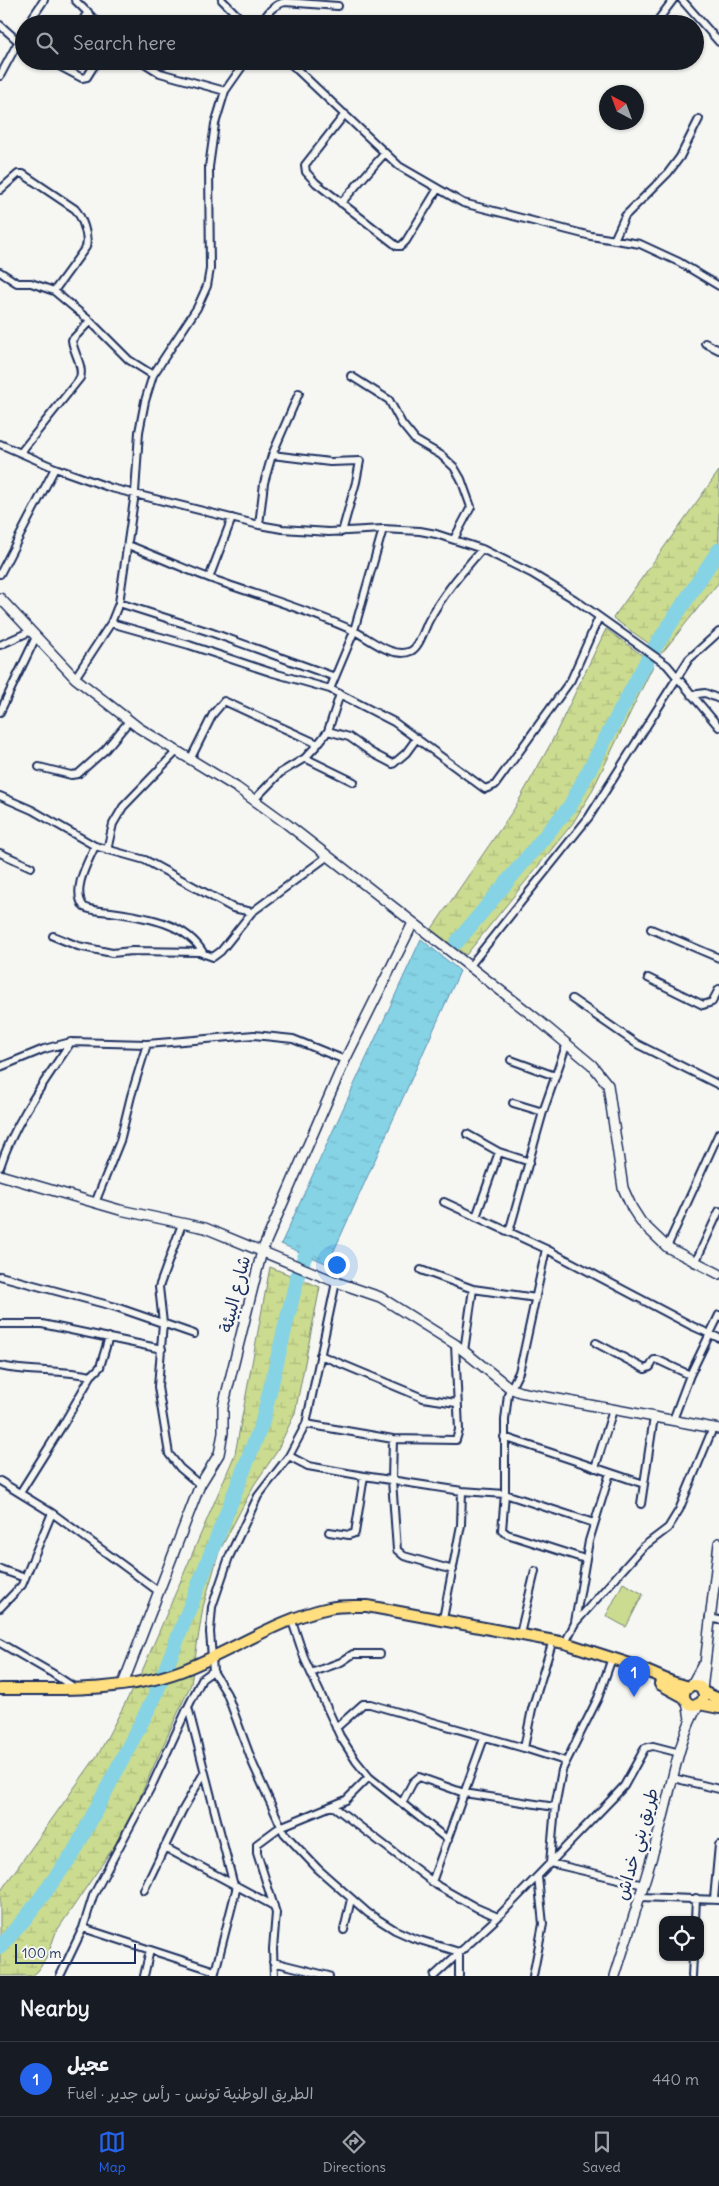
<!DOCTYPE html>
<meta charset="utf-8">
<style>
:root{--surface:#171b24;--page:#20242c;--text:#f1f3f6;--muted:#9ea1a6;--line:#363941;--accent:#2563eb}
body{margin:0;font-family:Delius,"Playpen Sans Arabic",sans-serif;background:var(--page);color:var(--text)}
.controls{position:absolute;right:15px;bottom:15px;display:grid;overflow:hidden;border-radius:10px;box-shadow:0 1px 4px #0004}
.controls button{width:45px;height:45px;display:grid;place-items:center;padding:0;border:0;border-bottom:1px solid var(--line);background:var(--surface);color:var(--text);font:25px sans-serif}
.compass{position:absolute;left:599px;top:85px;width:45px;height:45px;border-radius:50%;background:var(--surface);box-shadow:0 1px 4px #0004;rotate:319deg}
.scale{position:absolute;left:15px;bottom:12px;width:121px;box-sizing:border-box;padding-left:5px;border:2px solid #1b2f5e;border-top:0;font-size:14px;line-height:18px;white-space:nowrap;color:#1b2f5e;-webkit-text-stroke:4px #f6f6f2;paint-order:stroke}
.you{position:absolute;left:336px;top:1264px;width:18px;height:18px;margin:-12px;border:4px solid #fff;border-radius:50%;background:#1a73e8;box-shadow:0 0 0 8px #1a73e833}
.badge{display:grid;place-items:center;width:32px;height:32px;border-radius:50%;background:var(--accent);color:#fff;font-size:16px;font-weight:700}
.pin{position:absolute;translate:-50% -41px;filter:drop-shadow(0 1px 2px #0008)}
.pin::after{content:'';position:absolute;top:26px;width:18px;height:15px;background:inherit;clip-path:polygon(0 0,100% 0,50% 100%)}
.list{margin:0;padding:0;list-style:none}
h2{display:flex;justify-content:space-between;align-items:center;height:65px;margin:0;padding:0 20px;font-size:21px}
h2 small{font-size:16px;font-weight:400;color:var(--muted)}
.list li{display:grid;grid-template-columns:32px 1fr auto;gap:15px;align-items:center;box-sizing:border-box;height:75px;padding:0 20px;border-top:1px solid var(--line)}
.list b{display:block;font-size:19px;white-space:nowrap}
.list p{margin:0;font-size:16px;white-space:nowrap;color:var(--muted)}
.list em{font-size:16px;font-style:normal;color:var(--muted)}
.icon{flex:none;width:28px;height:28px;fill:none;stroke:currentColor;stroke-width:2;stroke-linecap:round;stroke-linejoin:round}
.map{position:relative;flex:none;width:719px;height:1976px;overflow:hidden}
.search{position:absolute;background:var(--surface);box-shadow:0 1px 4px #0004;left:15px;right:15px;top:15px;height:55px;display:flex;align-items:center;gap:12px;box-sizing:border-box;padding:0 18px;border-radius:28px;color:var(--muted);font-size:19px}
.sheet{height:140px;background:var(--surface)}
nav{display:flex;justify-content:space-around;align-items:center;box-sizing:border-box;height:70px;border-top:1px solid var(--line);background:var(--surface);font-size:14px;color:var(--muted)}
nav a{display:grid;justify-items:center;gap:2px}
nav .on{color:var(--accent)}
.map>svg:first-child{display:block}
</style>
<div class="map">
<svg width="719" height="1976" viewBox="0 0 719 1976">
<defs>
<pattern id="wetland-marsh" width="20" height="14" patternUnits="userSpaceOnUse" patternTransform="scale(1.25)"><rect width="20" height="14" fill="#cbdb8f"/><path d="M1 5h8M5 5V1M11 12h8M15 12V8" fill="none" stroke="#aebc7e"/></pattern>
<pattern id="water-ripples" width="26" height="14" patternUnits="userSpaceOnUse" patternTransform="scale(1.25)"><rect width="26" height="14" fill="#86d3e6"/><path d="M2 4q2-2 4 0t4 0M15 11q2-2 4 0t4 0" fill="none" stroke="#73b5c8"/></pattern>
</defs>
<rect width="100%" height="100%" fill="#f6f6f2"/>
<filter id="ink" filterUnits="userSpaceOnUse"><feTurbulence type="fractalNoise" baseFrequency=".02" numOctaves="2"/><feDisplacementMap in="SourceGraphic" scale="10" xChannelSelector="R" yChannelSelector="G"/><feConvolveMatrix kernelMatrix="1 2 1 2 8 2 1 2 1" color-interpolation-filters="sRGB"/></filter>
<g filter="url(#ink)">
<!-- green -->
<path fill="#cbdb8f" stroke="#738576" d="M 623,1583 L 643,1594 L 626,1627 L 606,1616 Z"/>
<!-- wetland -->
<path fill="url(#wetland-marsh)" stroke="#738576" d="M 719,471 L 719,582 L 662,653 L 613,618 Z
M 606,629 L 654,664 L 591,793 L 573,823 L 466,955 L 431,930 L 514,809 L 550,745 Z
M 270,1267 L 320,1287 L 295,1413 L 276,1453 L 254,1485 L 219,1552 L 203,1607 L 191,1684 L 138,1801 L 115,1845 L 56,1932 L 47,1957 L 38,1971 L 32,1976 L 0,1976 L 0,1892 L 99,1753 L 143,1669 L 235,1454 Z"/>
<!-- water -->
<path fill="url(#water-ripples)" stroke="#5b91b0" d="M 421,939 L 460,971 L 328,1264 L 281,1244 Z"/>
<g fill="none" stroke-linecap="round" stroke-linejoin="round">
<!-- river -->
<path stroke="#86d3e6" stroke-width="15" d="M 457,942 L 570,806 L 651,653 L 719,550
M 0,1947 L 29,1914 L 74,1852 L 155,1696 L 262,1423 L 299,1270 L 314,1236"/>
<defs>
<path id="minor" d="M 75,0 L 99,24
M 222,0 L 246,24
M 682,0 L 719,42
M 28,24 L 44,0
M 80,24 L 88,12
M 261,24 C 267,13 273,5 285,2 L 338,6
M 655,24 L 673,0
M 0,25 L 18,41
M 50,61 L 82,78 L 87,77 L 97,61
M 141,61 L 160,73 L 225,91
M 288,61 L 399,166 L 463,203 L 591,236 L 640,244 L 679,262 L 719,286
M 0,76 L 24,31
M 345,114 L 305,165 L 306,172 L 316,183 L 397,246 L 401,246 L 406,241 L 437,190
M 0,190 L 18,174 L 23,174 L 75,209 C 82,217 89,236 86,247 L 54,291
M 341,203 L 385,153
M 614,240 L 625,216 L 668,173 L 680,157 L 699,119
M 0,272 L 17,283 L 31,283 L 54,291 L 90,321 L 129,360 L 153,375
M 705,343 L 719,350
M 351,376 L 389,400 L 402,424 L 415,440 L 441,455 L 454,467 L 461,479 L 471,507 L 454,539
M 0,444 L 55,468 L 111,488 L 259,525 L 282,529 L 329,532 L 383,529 L 420,531 L 436,534 L 482,549 L 531,573 L 574,599 L 667,665 L 719,727
M 21,452 L 80,378 C 84,366 73,352 72,340 L 90,321
M 272,455 L 330,462 L 360,461 L 356,482 L 342,532
M 259,525 L 264,483 L 272,455 L 299,393
M 128,545 C 156,556 184,569 212,579 C 259,596 306,609 352,630 C 367,636 392,660 411,651 C 419,647 424,631 428,622 C 442,595 462,572 482,549
M 0,574 L 55,468
M 209,578 L 232,518
M 119,603 L 210,632 L 335,677
M 111,623 L 189,645 L 270,672 L 330,689 L 394,722 L 485,789 L 495,785 L 571,680 L 599,617
M 0,645 L 31,631
M 75,678 L 111,623 L 119,603 L 135,493 L 139,432 L 145,401 L 153,375 L 197,308 L 207,286 L 210,269 L 209,167 L 215,124 L 225,91 L 246,61
M 330,689 L 353,634 L 383,529
M 691,695 L 705,693 L 719,699
M 0,712 L 36,637
M 328,731 L 349,737 L 372,753 L 393,764 L 406,753 L 417,738
M 305,758 L 354,782
M 190,760 L 213,714 L 224,701 L 318,744
M 39,767 L 71,775 L 78,774 L 105,750 L 130,720
M 0,796 L 32,810 L 95,846 L 145,860 L 233,908 L 252,912 L 328,856
M 254,800 L 280,773 L 305,758 L 318,744 L 328,731 L 340,694
M 95,846 C 88,862 71,890 84,907 C 92,911 102,911 111,912 C 145,917 186,922 204,954
M 107,850 L 113,824 L 123,807 L 176,752
M 0,853 L 31,867
M 651,929 L 719,958
M 53,936 L 78,946 L 112,953 L 132,951 L 199,952 L 213,957 L 221,951 L 252,912
M 469,967 L 589,817 L 689,659 L 719,632
M 648,978 L 703,1005 L 712,1002 L 719,989
M 572,999 L 637,1044 L 719,1085
M 511,1060 L 555,1076
M 0,1067 L 44,1049 L 71,1042 L 147,1044 L 254,1035 L 293,1039 L 345,1060
M 513,1103 L 543,1112
M 467,1134 L 499,1152 L 530,1162
M 0,1167 C 15,1121 45,1081 71,1042
M 444,1202 L 546,1249 L 692,1326 L 719,1338
M 95,1203 L 120,1141 L 131,1096 L 147,1044
M 476,1217 L 499,1152
M 182,1224 L 159,1287 L 163,1323 L 158,1387 L 169,1454 L 180,1468 L 200,1485
M 509,1232 L 543,1112 L 567,1043
M 667,1247 L 719,1133
M 546,1249 L 523,1356 L 519,1372 L 508,1394 L 505,1420 L 505,1494 L 502,1530 L 507,1534 L 585,1559
M 695,1263 L 719,1211
M 421,1270 L 473,1289 L 536,1298
M 0,1276 L 116,1307 L 194,1334
M 336,1282 L 306,1424 L 289,1456 L 258,1496 L 229,1557 L 212,1607 L 210,1632 L 213,1671 L 227,1694 L 253,1764 L 284,1833 L 318,1869 L 368,1913 L 395,1930 L 413,1938 L 459,1952 L 459,1976
M 0,1324 L 42,1324 L 162,1349
M 596,1343 L 645,1369 L 650,1367 L 654,1360 L 658,1360 L 690,1375
M 464,1351 L 473,1289
M 320,1355 L 423,1398 L 456,1403
M 0,1366 C 31,1373 60,1369 91,1376
M 673,1420 L 690,1375 L 719,1315
M 306,1424 L 393,1439 L 456,1440 L 459,1430 L 455,1344
M 504,1437 L 644,1484
M 393,1439 L 392,1480 L 397,1550 L 404,1556 L 453,1570
M 289,1456 L 308,1466 L 364,1476 L 462,1491 L 505,1494 L 594,1523
M 595,1468 L 613,1410
M 0,1481 L 52,1513 L 158,1591
M 20,1493 L 64,1423 L 91,1376 L 100,1367 L 109,1337
M 641,1504 L 654,1417
M 329,1532 L 349,1535 L 355,1533 L 364,1476
M 0,1569 L 25,1578
M 0,1608 L 22,1585 L 52,1513
M 709,1618 L 719,1620
M 443,1619 L 461,1525 L 462,1491
M 292,1621 L 305,1660 L 340,1736 L 356,1761 L 369,1777 L 448,1840
M 575,1622 L 589,1541 L 610,1473
M 520,1634 L 535,1571
M 0,1643 L 52,1673 L 75,1688
M 565,1643 L 575,1623 L 643,1547 L 668,1528 L 679,1510 L 713,1428
M 612,1658 L 598,1698 L 562,1770 L 555,1807 L 550,1863 L 644,1885
M 213,1671 L 202,1679 L 188,1707 L 233,1882
M 311,1673 L 341,1662 L 353,1654 L 380,1654
M 336,1728 L 363,1704 L 370,1704 L 524,1748 L 565,1761
M 524,1748 L 532,1709 L 553,1640
M 673,1778 L 719,1789
M 402,1803 L 413,1782 L 419,1777 L 464,1793 L 555,1807
M 333,1806 L 438,1886 L 477,1908 L 498,1917
M 164,1847 L 274,1906
M 432,1882 L 484,1738
M 144,1890 L 182,1811 L 204,1773
M 640,1897 L 719,1900
M 714,1899 L 719,1845
M 695,1920 L 696,1898
M 83,1928 L 215,1971
M 344,1930 L 351,1899
M 273,1962 L 329,1976
M 60,1976 L 83,1928 L 93,1896 L 152,1785 L 188,1707
M 144,1976 L 150,1950
M 214,1976 L 237,1886
M 274,1976 L 273,1949 L 276,1913 L 257,1853 L 257,1844 L 280,1827 L 346,1800 L 369,1777
M 434,1976 L 498,1917 L 612,1799 L 624,1786 L 645,1748 L 653,1746 L 680,1753
M 533,1976 L 543,1924 L 538,1877
M 692,1976 L 693,1957"/>
<path id="tertiary" d="M 0,598 L 75,678 L 139,728 L 236,787 L 287,824 L 537,1019 L 592,1065 L 608,1085 L 623,1188 L 632,1208 L 641,1222 L 667,1247 L 719,1274
M 0,1175 L 120,1210 L 205,1228 L 336,1282 L 380,1297 L 455,1344 L 510,1388 L 520,1392 L 719,1429
M 123,1684 L 200,1485 L 219,1454 L 223,1433 L 223,1407 L 262,1251 L 345,1060 L 413,923"/>
<path id="secondary" d="M 691,1686 L 702,1666
M 702,1690 L 719,1543
M 687,1702 L 690,1719
M 615,1976 C 631,1925 648,1873 662,1821 C 672,1784 679,1737 699,1704"/>
<path id="primary" d="M 660,1684 L 684,1697
M684 1695a10 10 0 1 1 20 0a10 10 0 1 1-20 0Z
M 0,1689 C 60,1689 124,1692 181,1671 C 231,1652 277,1619 329,1608 C 341,1605 354,1606 367,1606 L 565,1643 L 630,1664 L 672,1682 L 689,1687
M 703,1692 L 719,1699
M 699,1704 L 719,1708"/>
</defs>
<!-- minor casing -->
<use href="#minor" stroke="#1b2f5e" stroke-width="10"/>
<!-- tertiary casing -->
<use href="#tertiary" stroke="#1b2f5e" stroke-width="12"/>
<!-- secondary casing -->
<use href="#secondary" stroke="#1b2f5e" stroke-width="12"/>
<!-- primary casing -->
<use href="#primary" stroke="#1b2f5e" stroke-width="14"/>
<!-- minor -->
<use href="#minor" stroke="#f6f6f2" stroke-width="6"/>
<!-- tertiary -->
<use href="#tertiary" stroke="#f6f6f2" stroke-width="9"/>
<!-- secondary -->
<use href="#secondary" stroke="#f6f6f2" stroke-width="9"/>
<!-- primary -->
<use href="#primary" stroke="#ffdf80" stroke-width="10"/>
</g>
</g>
<g text-anchor="middle" stroke-width="5" stroke-linejoin="round" paint-order="stroke">
<!-- street labels -->
<g font-size="18" fill="#1b2f5e" stroke="#f6f6f2">
<text transform="translate(235 1294) rotate(-76)" y="6">شارع البيئة</text>
<text transform="translate(637 1844) rotate(-74)" y="6">طريق بني خداش</text>
</g>
</g>
</svg>
<div class="controls">
<button><svg class="icon" aria-label="locate" viewBox="0 0 24 24"><circle cx="12" cy="12" r="6"/><path d="M12 2v4M12 18v4M2 12h4M18 12h4"/></svg></button>
</div>
<svg class="compass" viewBox="-18 -18 36 36"><path d="M0-13l5 13h-10z" fill="#e53935"/><path d="M0 13l5-13h-10z" fill="#9ea1a6"/></svg>
<div class="scale">100 m</div>
<div class="you"></div>
<div class="pin badge" style="left:634px;top:1697px">1</div>
<div class="search"><svg class="icon" aria-label="search" viewBox="0 0 24 24"><circle cx="10" cy="10" r="6"/><path d="M15 15l6 6"/></svg>Search here</div>
</div>
<section class="sheet">
<h2>Nearby<small></small></h2>
<ul class="list">
<li><span class="badge">1</span><div><b>عجيل</b><p>Fuel · الطريق الوطنية تونس - رأس جدير</p></div><em>440 m</em></li>
</ul>
</section>
<nav>
<a class="on"><svg class="icon" aria-label="map" viewBox="0 0 24 24"><path d="M3 6l6-2 6 2 6-2v14l-6 2-6-2-6 2zM9 4v14M15 6v14"/></svg>Map</a>
<a><svg class="icon" aria-label="directions" viewBox="0 0 24 24"><path d="M12 3l9 9-9 9-9-9zM9 14v-3h6M13 9l2 2-2 2"/></svg>Directions</a>
<a><svg class="icon" aria-label="saved" viewBox="0 0 24 24"><path d="M7 4h10v16l-5-4-5 4z"/></svg>Saved</a>
</nav>
